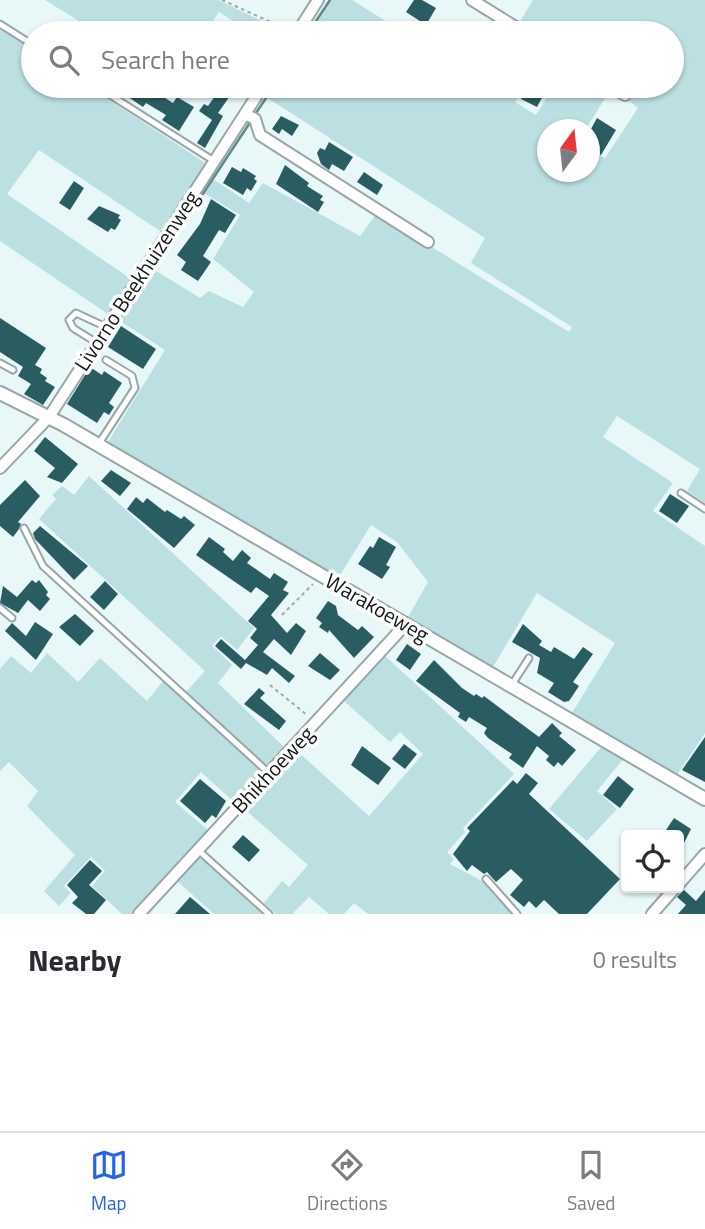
<!DOCTYPE html>
<style>
:root{--surface:#fff;--page:#f7f7f7;--text:#2b2b33;--muted:#7c7c81;--line:#e1e1e2;--accent:#2563eb}
body{margin:0;font-family:"Titillium Web",sans-serif;background:var(--page);color:var(--text)}
.controls{position:absolute;right:21px;bottom:21px;display:grid;overflow:hidden;border-radius:7px;box-shadow:0 2px 5px #0004}
.controls button{width:63px;height:63px;display:grid;place-items:center;padding:0;border:0;border-bottom:2px solid var(--line);background:var(--surface);color:var(--text);font:35px sans-serif}
.compass{position:absolute;left:537px;top:119px;width:63px;height:63px;border-radius:50%;background:var(--surface);box-shadow:0 2px 5px #0004;rotate:15deg}
.list{margin:0;padding:0;list-style:none}
h2{display:flex;justify-content:space-between;align-items:center;height:91px;margin:0;padding:0 28px;font-size:30px}
h2 small{font-size:23px;font-weight:400;color:var(--muted)}
.icon{flex:none;width:38px;height:38px;fill:none;stroke:currentColor;stroke-width:2;stroke-linecap:round;stroke-linejoin:round}
.map{position:relative;flex:none;width:705px;height:914px;overflow:hidden}
.search{position:absolute;background:var(--surface);box-shadow:0 2px 5px #0004;left:21px;right:21px;top:21px;height:77px;display:flex;align-items:center;gap:18px;box-sizing:border-box;padding:0 24px;border-radius:38px;color:var(--muted);font-size:26px}
.sheet{height:217px;background:var(--surface)}
nav{display:flex;justify-content:space-around;align-items:center;box-sizing:border-box;height:98px;border-top:2px solid var(--line);background:var(--surface);font-size:19px;color:var(--muted)}
nav a{display:grid;justify-items:center;gap:4px}
nav .on{color:var(--accent)}
.map>svg:first-child{display:block}
</style>
<div class="map">
<svg width="705" height="914" viewBox="0 0 705 914">
<rect width="100%" height="100%" fill="#e8f7f8"/>
<!-- green -->
<path fill="#bcdfe2" d="M 45,0 L 218,0 L 287,33 L 251,33 L 219,12 L 205,33 L 98,33 Z
M 330,0 L 352,0 L 405,33 L 308,33 Z
M 533,0 L 705,0 L 705,503 L 687,491 L 700,469 L 617,416 L 603,437 L 673,483 L 653,511 L 705,546 L 705,733 L 675,778 L 570,716 L 615,643 L 537,593 L 493,667 L 407,619 L 428,582 L 397,542 L 371,525 L 337,580 L 106,445 L 165,350 L 117,319 L 150,267 L 200,298 L 209,291 L 243,307 L 254,292 L 213,259 L 240,215 L 204,193 L 213,179 L 249,203 L 263,183 L 360,236 L 377,213 L 569,332 L 572,327 L 471,263 L 485,238 L 266,97 L 274,86 L 525,86 L 515,102 L 536,115 L 554,86 L 604,86 L 610,90 L 586,129 L 548,130 L 548,172 L 590,172 L 590,149 L 605,158 L 638,108 L 628,100 L 631,95 L 616,86 L 672,86 L 672,33 L 532,33 L 518,25 Z
M 0,28 L 33,50 L 33,86 L 88,86 L 207,164 L 160,231 L 39,150 L 7,194 L 131,279 L 108,314 L 0,241 Z
M 89,476 L 254,628 L 237,650 L 221,636 L 212,646 L 232,665 L 218,683 L 286,749 L 268,769 L 186,692 L 205,671 L 39,519 L 56,499 L 52,495 L 62,486 L 74,495 Z
M 47,653 L 78,682 L 100,658 L 147,701 L 163,681 L 265,773 L 236,804 L 201,772 L 175,802 L 209,831 L 133,914 L 122,914 L 92,886 L 105,871 L 91,857 L 64,886 L 71,893 L 59,906 L 44,891 L 75,855 L 27,806 L 38,791 L 9,762 L 0,771 L 0,669 L 11,656 L 31,673 Z
M 384,655 L 514,774 L 463,828 L 465,832 L 447,852 L 454,859 L 450,864 L 482,881 L 511,914 L 368,914 L 354,903 L 344,914 L 329,914 L 309,897 L 292,914 L 276,914 L 264,903 L 282,881 L 289,887 L 308,865 L 242,807 L 296,750 L 369,816 L 423,754 L 400,732 L 390,742 L 344,701 Z
M 603,745 L 625,757 L 597,791 L 617,809 L 587,841 L 549,809 Z
M 198,854 L 263,914 L 214,914 L 176,880 Z"/>
<g fill="none" stroke-linecap="round" stroke-linejoin="round">
<!-- stream -->
<path stroke="#62888b" stroke-width="2.5" d="M 308,33 L 330,0
M 256,113 L 274,86
M 154,268 L 249,124"/>
</g>
<!-- building -->
<path fill="#2a5d61" d="M 414,0 L 422,0 L 436,8 L 426,25 L 406,12 Z
M 112,86 L 157,86 L 154,91 L 173,103 L 177,97 L 194,107 L 179,131 L 162,120 L 166,115 L 146,103 L 143,107 Z
M 222,86 L 237,86 L 218,113 L 223,116 L 205,148 L 197,143 L 212,120 L 199,111 L 204,104 L 208,106 Z
M 528,86 L 544,86 L 541,92 L 544,94 L 537,107 L 521,99 Z
M 281,116 L 299,125 L 292,136 L 282,129 L 279,134 L 272,129 Z
M 597,118 L 616,130 L 601,155 L 590,148 L 590,131 Z
M 329,142 L 353,157 L 344,171 L 332,164 L 329,170 L 321,164 L 317,153 L 320,148 L 325,150 Z
M 285,165 L 309,183 L 307,186 L 323,196 L 320,200 L 324,202 L 318,212 L 276,184 Z
M 232,167 L 241,172 L 243,168 L 256,176 L 254,179 L 257,181 L 251,191 L 247,188 L 243,195 L 223,183 Z
M 364,172 L 383,185 L 377,195 L 357,182 Z
M 74,181 L 84,188 L 70,210 L 59,203 Z
M 211,199 L 236,215 L 225,233 L 219,230 L 203,256 L 211,262 L 198,281 L 181,270 L 186,262 L 177,255 L 200,224 Z
M 99,206 L 120,215 L 118,218 L 121,220 L 115,230 L 111,228 L 108,232 L 87,219 Z
M 0,318 L 46,348 L 35,365 L 42,369 L 40,373 L 47,378 L 45,381 L 55,387 L 43,405 L 24,394 L 31,384 L 18,376 L 23,367 L 0,352 Z
M 121,326 L 156,349 L 143,369 L 108,347 Z
M 90,367 L 102,375 L 104,371 L 122,383 L 109,403 L 114,407 L 109,415 L 104,412 L 97,423 L 67,404 Z
M 45,437 L 78,464 L 62,483 L 47,477 L 55,468 L 34,451 Z
M 111,470 L 131,483 L 120,496 L 101,481 Z
M 25,480 L 40,496 L 18,522 L 21,524 L 19,529 L 13,537 L 0,526 L 0,505 Z
M 670,494 L 689,506 L 677,523 L 659,511 Z
M 136,497 L 143,503 L 147,498 L 165,512 L 167,510 L 181,519 L 184,516 L 195,525 L 174,548 L 127,509 Z
M 40,526 L 88,566 L 74,580 L 35,539 L 33,533 Z
M 209,537 L 225,549 L 223,552 L 233,561 L 242,550 L 251,558 L 247,563 L 270,579 L 274,573 L 288,582 L 283,590 L 289,593 L 271,615 L 287,633 L 296,623 L 306,631 L 291,655 L 274,639 L 263,652 L 295,676 L 289,683 L 272,668 L 267,675 L 246,663 L 241,669 L 215,646 L 221,639 L 245,660 L 258,645 L 250,638 L 257,629 L 248,621 L 269,596 L 256,587 L 251,593 L 196,555 Z
M 379,537 L 396,547 L 386,565 L 390,567 L 382,579 L 358,564 L 370,546 L 373,548 Z
M 32,580 L 36,583 L 39,580 L 48,592 L 46,595 L 50,599 L 40,611 L 28,600 L 18,613 L 0,603 L 3,586 L 17,597 Z
M 105,581 L 118,594 L 104,610 L 90,597 Z
M 328,601 L 336,606 L 338,615 L 358,630 L 362,626 L 374,637 L 354,658 L 329,630 L 328,633 L 319,627 L 322,623 L 316,618 Z
M 75,614 L 94,631 L 80,646 L 59,627 Z
M 35,622 L 53,634 L 36,660 L 5,631 L 12,623 L 26,636 Z
M 523,624 L 542,641 L 539,645 L 551,652 L 554,647 L 574,659 L 583,647 L 593,654 L 573,682 L 579,686 L 569,701 L 564,702 L 548,692 L 554,683 L 537,673 L 540,658 L 512,642 Z
M 407,644 L 421,654 L 410,670 L 396,660 Z
M 320,653 L 340,670 L 330,680 L 308,666 Z
M 434,660 L 462,688 L 474,696 L 476,694 L 482,698 L 484,696 L 539,737 L 552,723 L 562,733 L 559,736 L 576,750 L 562,766 L 558,762 L 554,767 L 546,760 L 549,756 L 537,746 L 523,768 L 509,758 L 512,754 L 488,738 L 484,733 L 487,728 L 469,717 L 466,722 L 458,717 L 460,713 L 416,681 Z
M 259,688 L 265,693 L 260,698 L 286,721 L 279,730 L 244,704 Z
M 705,737 L 705,782 L 682,770 Z
M 404,744 L 417,754 L 405,769 L 392,759 Z
M 362,746 L 391,768 L 378,785 L 351,765 Z
M 526,773 L 538,783 L 529,794 L 620,879 L 587,914 L 559,914 L 544,900 L 536,908 L 529,901 L 524,907 L 510,895 L 523,880 L 511,869 L 496,882 L 487,872 L 484,874 L 472,865 L 467,871 L 453,854 L 470,831 L 467,828 L 513,780 L 517,784 Z
M 618,776 L 634,789 L 620,808 L 603,795 Z
M 200,779 L 226,801 L 216,818 L 212,815 L 205,823 L 180,801 Z
M 674,818 L 691,829 L 679,853 L 679,835 L 666,830 Z
M 243,835 L 260,850 L 249,862 L 232,847 Z
M 90,860 L 102,871 L 89,885 L 106,900 L 94,914 L 86,914 L 72,903 L 78,897 L 67,885 Z
M 684,890 L 696,901 L 705,890 L 705,914 L 678,914 L 686,905 L 677,897 Z
M 190,897 L 210,914 L 175,914 Z"/>
<g fill="none" stroke-linecap="round" stroke-linejoin="round">
<defs>
<path id="service" d="M 0,24 L 33,45
M 96,86 L 214,161
M 97,343 L 73,328 L 69,320 L 76,313 L 106,327
M 0,363 L 13,370
M 98,445 L 135,388 L 132,376 L 106,360
M 681,493 L 705,509
M 24,528 L 43,566 L 270,774
M 0,608 L 12,618
M 511,686 L 529,658
M 198,850 L 269,914
M 486,879 L 517,914"/>
<path id="minor" d="M 472,0 L 525,33
M 297,33 L 318,0
M 610,86 L 625,95
M 245,114 L 255,119 L 260,135 L 428,242
M 0,468 L 49,417 L 263,86
M 679,884 L 705,854
M 139,914 L 405,625
M 652,914 L 675,888"/>
<path id="tertiary" d="M 0,393 L 64,425 L 705,799"/>
</defs>
<!-- service casing -->
<use href="#service" stroke="#99a6a7" stroke-width="9"/>
<!-- minor casing -->
<use href="#minor" stroke="#99a6a7" stroke-width="14"/>
<!-- tertiary casing -->
<use href="#tertiary" stroke="#99a6a7" stroke-width="16"/>
<!-- path -->
<path stroke="#9ca8a9" stroke-width="2" stroke-dasharray="3.5 3.5" stroke-linecap="butt" d="M 222,0 L 286,29
M 282,615 L 313,584
M 270,685 L 307,715"/>
<!-- service -->
<use href="#service" stroke="#fff" stroke-width="5"/>
<!-- minor -->
<use href="#minor" stroke="#fff" stroke-width="10"/>
<!-- tertiary -->
<use href="#tertiary" stroke="#fff" stroke-width="12"/>
</g>
<g text-anchor="middle" stroke-width="7" stroke-linejoin="round" paint-order="stroke">
<!-- street labels -->
<g font-size="21" fill="#0f1415" stroke="#fff">
<text transform="translate(137 281) rotate(-57)" y="7">Livorno Beekhuizenweg</text>
<text transform="translate(377 608) rotate(30)" y="7">Warakoeweg</text>
<text transform="translate(273 770) rotate(-47)" y="7">Bhikhoeweg</text>
</g>
</g>
</svg>
<div class="controls">
<button><svg class="icon" aria-label="locate" viewBox="0 0 24 24"><circle cx="12" cy="12" r="6"/><path d="M12 2v4M12 18v4M2 12h4M18 12h4"/></svg></button>
</div>
<svg class="compass" viewBox="-18 -18 36 36"><path d="M0-13l5 13h-10z" fill="#e53935"/><path d="M0 13l5-13h-10z" fill="#7c7c81"/></svg>
<div class="search"><svg class="icon" aria-label="search" viewBox="0 0 24 24"><circle cx="10" cy="10" r="6"/><path d="M15 15l6 6"/></svg>Search here</div>
</div>
<section class="sheet">
<h2>Nearby<small>0 results</small></h2>
<ul class="list">
</ul>
</section>
<nav>
<a class="on"><svg class="icon" aria-label="map" viewBox="0 0 24 24"><path d="M3 6l6-2 6 2 6-2v14l-6 2-6-2-6 2zM9 4v14M15 6v14"/></svg>Map</a>
<a><svg class="icon" aria-label="directions" viewBox="0 0 24 24"><path d="M12 3l9 9-9 9-9-9zM9 14v-3h6M13 9l2 2-2 2"/></svg>Directions</a>
<a><svg class="icon" aria-label="saved" viewBox="0 0 24 24"><path d="M7 4h10v16l-5-4-5 4z"/></svg>Saved</a>
</nav>
